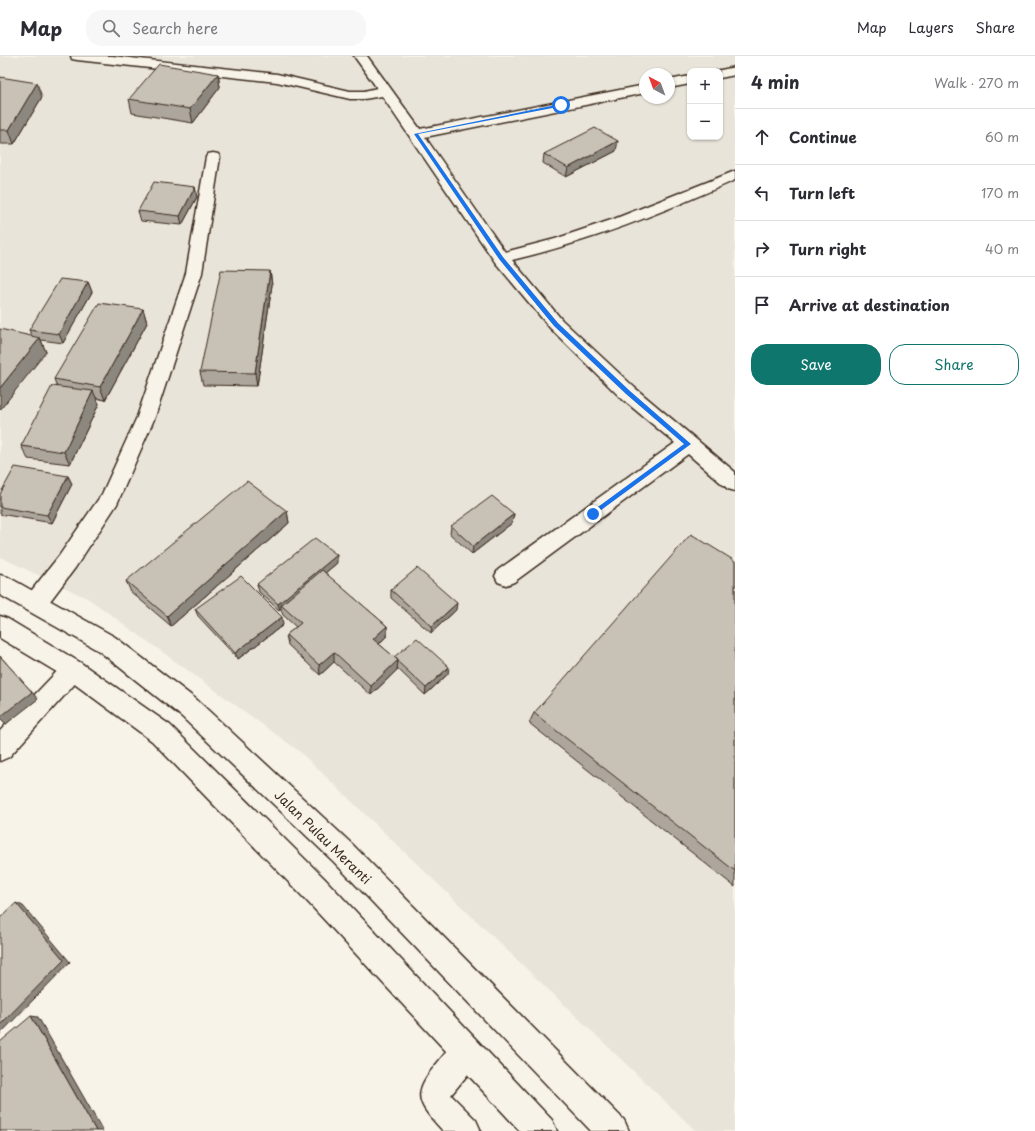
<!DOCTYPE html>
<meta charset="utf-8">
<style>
:root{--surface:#fff;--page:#f7f7f7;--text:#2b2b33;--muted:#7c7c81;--line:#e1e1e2;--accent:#0f766e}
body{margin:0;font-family:"Playpen Sans",sans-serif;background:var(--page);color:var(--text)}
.controls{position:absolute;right:12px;top:12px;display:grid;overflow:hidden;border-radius:8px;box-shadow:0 1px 3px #0004}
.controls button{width:36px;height:36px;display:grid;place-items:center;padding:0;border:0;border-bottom:1px solid var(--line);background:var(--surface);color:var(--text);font:20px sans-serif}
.compass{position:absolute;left:639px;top:12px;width:36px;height:36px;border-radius:50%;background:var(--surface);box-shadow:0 1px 3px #0004;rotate:319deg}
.stop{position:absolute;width:12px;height:12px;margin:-9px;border:3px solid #1a73e8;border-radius:50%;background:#fff}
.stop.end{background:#1a73e8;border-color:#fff;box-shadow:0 1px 4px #0008}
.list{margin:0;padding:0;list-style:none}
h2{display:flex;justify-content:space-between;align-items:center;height:52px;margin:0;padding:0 16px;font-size:17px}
h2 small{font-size:13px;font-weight:400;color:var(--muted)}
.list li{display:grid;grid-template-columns:26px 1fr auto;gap:12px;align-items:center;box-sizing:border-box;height:56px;padding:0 16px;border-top:1px solid var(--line)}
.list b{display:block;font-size:15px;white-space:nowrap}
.list em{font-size:13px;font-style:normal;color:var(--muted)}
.actions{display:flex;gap:8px;padding:12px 16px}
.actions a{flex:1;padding:9px 0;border:1px solid var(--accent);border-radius:16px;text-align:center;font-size:14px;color:var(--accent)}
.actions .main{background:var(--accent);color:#fff}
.icon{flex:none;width:22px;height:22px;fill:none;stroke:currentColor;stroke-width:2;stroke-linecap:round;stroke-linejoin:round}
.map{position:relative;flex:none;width:735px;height:1075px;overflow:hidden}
header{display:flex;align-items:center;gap:24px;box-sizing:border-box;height:56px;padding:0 20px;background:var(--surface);border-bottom:1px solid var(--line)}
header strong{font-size:19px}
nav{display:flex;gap:22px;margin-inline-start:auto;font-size:14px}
.search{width:280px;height:36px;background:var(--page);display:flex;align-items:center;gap:10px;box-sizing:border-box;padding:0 14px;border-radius:16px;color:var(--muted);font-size:15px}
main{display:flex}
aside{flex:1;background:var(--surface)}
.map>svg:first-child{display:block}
</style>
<header>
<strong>Map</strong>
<div class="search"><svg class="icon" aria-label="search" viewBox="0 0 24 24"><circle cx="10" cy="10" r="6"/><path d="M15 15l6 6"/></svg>Search here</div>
<nav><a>Map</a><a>Layers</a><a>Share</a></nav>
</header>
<main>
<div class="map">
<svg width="735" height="1075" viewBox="0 0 735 1075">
<rect width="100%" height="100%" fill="#f7f3e8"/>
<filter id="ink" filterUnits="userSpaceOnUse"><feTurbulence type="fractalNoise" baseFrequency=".025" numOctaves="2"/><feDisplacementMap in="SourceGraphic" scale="8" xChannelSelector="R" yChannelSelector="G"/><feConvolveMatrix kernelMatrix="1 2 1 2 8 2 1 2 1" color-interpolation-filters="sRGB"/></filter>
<g filter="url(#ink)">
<!-- built -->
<path fill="#e9e4d9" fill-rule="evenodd" d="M 0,0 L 735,0 L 735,1075 L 696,1075 L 299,695 L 89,543 L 0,501 ZM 690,15 L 720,15 L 720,81 L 690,81 ZM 645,18 L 669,18 L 669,42 L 645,42 Z"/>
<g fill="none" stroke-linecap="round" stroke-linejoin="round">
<defs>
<path id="minor" d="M 71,0 L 112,0 L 277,18 L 350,35 L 364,35 L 377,32 L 354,0 L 367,0 L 420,73 L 645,29 L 645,37 L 425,81 L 505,196 L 555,183 L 614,163 L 735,115 L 735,124 C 662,157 589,186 512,204 L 562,264 L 635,332 L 735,416 L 735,435 L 728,433 L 688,398 L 514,526 L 506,529 L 498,526 L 495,520 L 498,514 L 675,387 L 621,342 L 550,272 L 495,206 L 382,40 L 364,43 L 350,43 L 277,26 L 77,4 L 72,3 Z
M 735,11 L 735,19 L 720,22 L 720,15 L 716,15 Z
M 690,20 L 690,28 L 669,32 L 669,24 Z
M 213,97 L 218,98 L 220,101 L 202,217 L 155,361 L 117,448 L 75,512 L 44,553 L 36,556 L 28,553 L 25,546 L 28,539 L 59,500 L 102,438 L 137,361 L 186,217 L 206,101 L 208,98 Z
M 73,603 L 81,607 L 85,614 L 81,621 L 9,701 L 0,705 L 0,675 L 65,607 Z
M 466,981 L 477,985 L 481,996 L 477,1007 L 451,1039 L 476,1064 L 481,1075 L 443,1075 C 416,1046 411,1038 439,1005 C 448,994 453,987 466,981 Z"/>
<path id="major" d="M 0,519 L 8,521 L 115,581 L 197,644 L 352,788 L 624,1064 L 629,1075 L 591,1075 L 334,806 L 181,660 L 99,595 L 0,539 Z
M 0,560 L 8,563 L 81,607 L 170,669 L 325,823 L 552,1064 L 557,1075 L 520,1075 L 305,843 L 152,685 L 65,621 L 0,582 Z"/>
</defs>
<!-- minor casing -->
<use href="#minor" stroke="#3b2a1e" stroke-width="3"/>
<!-- major casing -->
<use href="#major" stroke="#3b2a1e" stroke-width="3"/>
<!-- minor -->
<use href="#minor" fill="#f7f3e8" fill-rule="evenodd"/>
<!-- major -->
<use href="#major" fill="#f7f3e8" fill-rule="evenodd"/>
</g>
<!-- wall -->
<path fill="#aca69d" stroke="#3b2a1e" d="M 218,18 L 220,31 L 193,67 L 132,57 L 129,43 Z
M 0,21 L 42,41 L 14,88 L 0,88 Z
M 616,95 L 566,121 L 543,107 L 544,98 Z
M 195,131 L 197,141 L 182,169 L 141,165 L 138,155 Z
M 270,215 L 272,229 L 257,330 L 203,329 L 200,316 Z
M 88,226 L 92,236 L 63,287 L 41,284 L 46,296 L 32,280 L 29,274 Z
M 143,253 L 147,267 L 105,344 L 96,342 L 99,348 L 70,408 L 28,403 L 21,390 L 57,331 L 54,323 Z
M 68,420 L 72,428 L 52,467 L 0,458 L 0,438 Z
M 287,455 L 289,467 L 171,570 L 131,536 L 126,525 Z
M 514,458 L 512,467 L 472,498 L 450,478 L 451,470 Z
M 735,505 L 735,831 L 529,667 L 534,657 Z
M 337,507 L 325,517 L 387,570 L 387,580 L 379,588 L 394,601 L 448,618 L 425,639 L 397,612 L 397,614 L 371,639 L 334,606 L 320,619 L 288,589 L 286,579 L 296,571 L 283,559 L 281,554 L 280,555 L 259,536 L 257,528 Z
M 391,534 L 456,554 L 431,577 L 391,542 Z
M 195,553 L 283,569 L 238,603 L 198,560 Z"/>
<!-- shaded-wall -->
<path fill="#8c877f" stroke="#3b2a1e" d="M 218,18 L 220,31 L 193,67 L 190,53 Z
M 37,27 L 42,41 L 14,88 L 9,74 Z
M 618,85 L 616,95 L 566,121 L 568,112 Z
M 195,131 L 197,141 L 182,169 L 180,160 Z
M 270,215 L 272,229 L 257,330 L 255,317 Z
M 88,226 L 92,236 L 63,287 L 59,278 Z
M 143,253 L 147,267 L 105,344 L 100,331 Z
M 40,282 L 46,296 L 0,354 L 0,332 Z
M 93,335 L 99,348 L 70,408 L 64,396 Z
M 68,420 L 72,428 L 52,467 L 47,459 Z
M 287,455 L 289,467 L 171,570 L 167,560 Z
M 514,458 L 512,467 L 472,498 L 473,490 Z
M 337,499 L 337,507 L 284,552 L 281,549 L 281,554 L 280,555 L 278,548 Z
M 457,547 L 456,554 L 431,577 L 432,570 Z
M 282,561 L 283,569 L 238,603 L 235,597 Z
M 387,570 L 387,580 L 373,593 L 373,583 Z
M 334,596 L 334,606 L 320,619 L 319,609 Z
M 0,600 L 38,643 L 6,668 L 0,662 Z
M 398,604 L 397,614 L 371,639 L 371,630 Z
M 449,611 L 448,618 L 425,639 L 426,632 Z
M 16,847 L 23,850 L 70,906 L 0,978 L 0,969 Z
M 31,960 L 38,961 L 103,1075 L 96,1075 Z"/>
<!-- building -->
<path fill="#c8c1b6" stroke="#3b2a1e" d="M 159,8 L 218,18 L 190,53 L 129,43 Z
M 0,21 L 37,27 L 9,74 L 0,74 Z
M 595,72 L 618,85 L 568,112 L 544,98 Z
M 154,126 L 195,131 L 180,160 L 138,155 Z
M 221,214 L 270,215 L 255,317 L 200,316 Z
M 60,223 L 88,226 L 59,278 L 29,274 Z
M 99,247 L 143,253 L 100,331 L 54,323 Z
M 0,273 L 40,282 L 0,332 Z
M 52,330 L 93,335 L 64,396 L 21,390 Z
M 15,411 L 68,420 L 47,459 L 0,451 L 0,438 Z
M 247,425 L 287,455 L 167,560 L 126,525 Z
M 492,440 L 514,458 L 473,490 L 451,470 Z
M 691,478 L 735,505 L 735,815 L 534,657 Z
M 315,482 L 337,499 L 278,548 L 257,528 Z
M 417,512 L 457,547 L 432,570 L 391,534 Z
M 322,514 L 387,570 L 373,583 L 398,604 L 371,630 L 334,596 L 319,609 L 286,579 L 301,567 L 281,549 Z
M 241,520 L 282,561 L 235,597 L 195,553 Z
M 417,582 L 449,611 L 426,632 L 398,606 L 398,604 L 394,601 Z
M 0,600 L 32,636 L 0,661 Z
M 16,847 L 64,904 L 0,969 L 0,862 Z
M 31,960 L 96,1075 L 0,1075 L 0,986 Z"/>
</g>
<!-- route -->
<path fill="#1a73e8" d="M 561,48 L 563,50 L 418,78 L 503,201 L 558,267 L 630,335 L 691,388 L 593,460 L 590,458 L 591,456 L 684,388 L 626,338 L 554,270 L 499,203 L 414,78 Z"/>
<g text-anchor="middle" stroke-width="3" stroke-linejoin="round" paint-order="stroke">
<!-- street labels -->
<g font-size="13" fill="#3b2a1e" stroke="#f7f3e8">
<text transform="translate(323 781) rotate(44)" y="5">Jalan Pulau Meranti</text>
</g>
</g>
</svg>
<div class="controls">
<button>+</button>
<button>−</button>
</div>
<svg class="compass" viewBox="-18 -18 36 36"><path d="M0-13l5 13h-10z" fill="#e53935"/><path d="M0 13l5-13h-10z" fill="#7c7c81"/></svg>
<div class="stop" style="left:561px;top:49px"></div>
<div class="stop end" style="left:593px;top:458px"></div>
</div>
<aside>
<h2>4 min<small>Walk · 270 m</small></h2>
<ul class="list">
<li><svg class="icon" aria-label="ahead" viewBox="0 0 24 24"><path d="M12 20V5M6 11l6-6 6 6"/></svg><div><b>Continue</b></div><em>60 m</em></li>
<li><svg class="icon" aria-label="left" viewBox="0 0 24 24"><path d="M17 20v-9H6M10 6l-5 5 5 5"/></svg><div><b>Turn left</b></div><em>170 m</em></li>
<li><svg class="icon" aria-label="right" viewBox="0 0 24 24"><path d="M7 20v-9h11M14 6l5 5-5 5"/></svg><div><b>Turn right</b></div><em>40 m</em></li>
<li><svg class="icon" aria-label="arrive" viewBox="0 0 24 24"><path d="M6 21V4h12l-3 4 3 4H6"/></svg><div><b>Arrive at destination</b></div></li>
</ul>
<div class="actions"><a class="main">Save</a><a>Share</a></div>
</aside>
</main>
